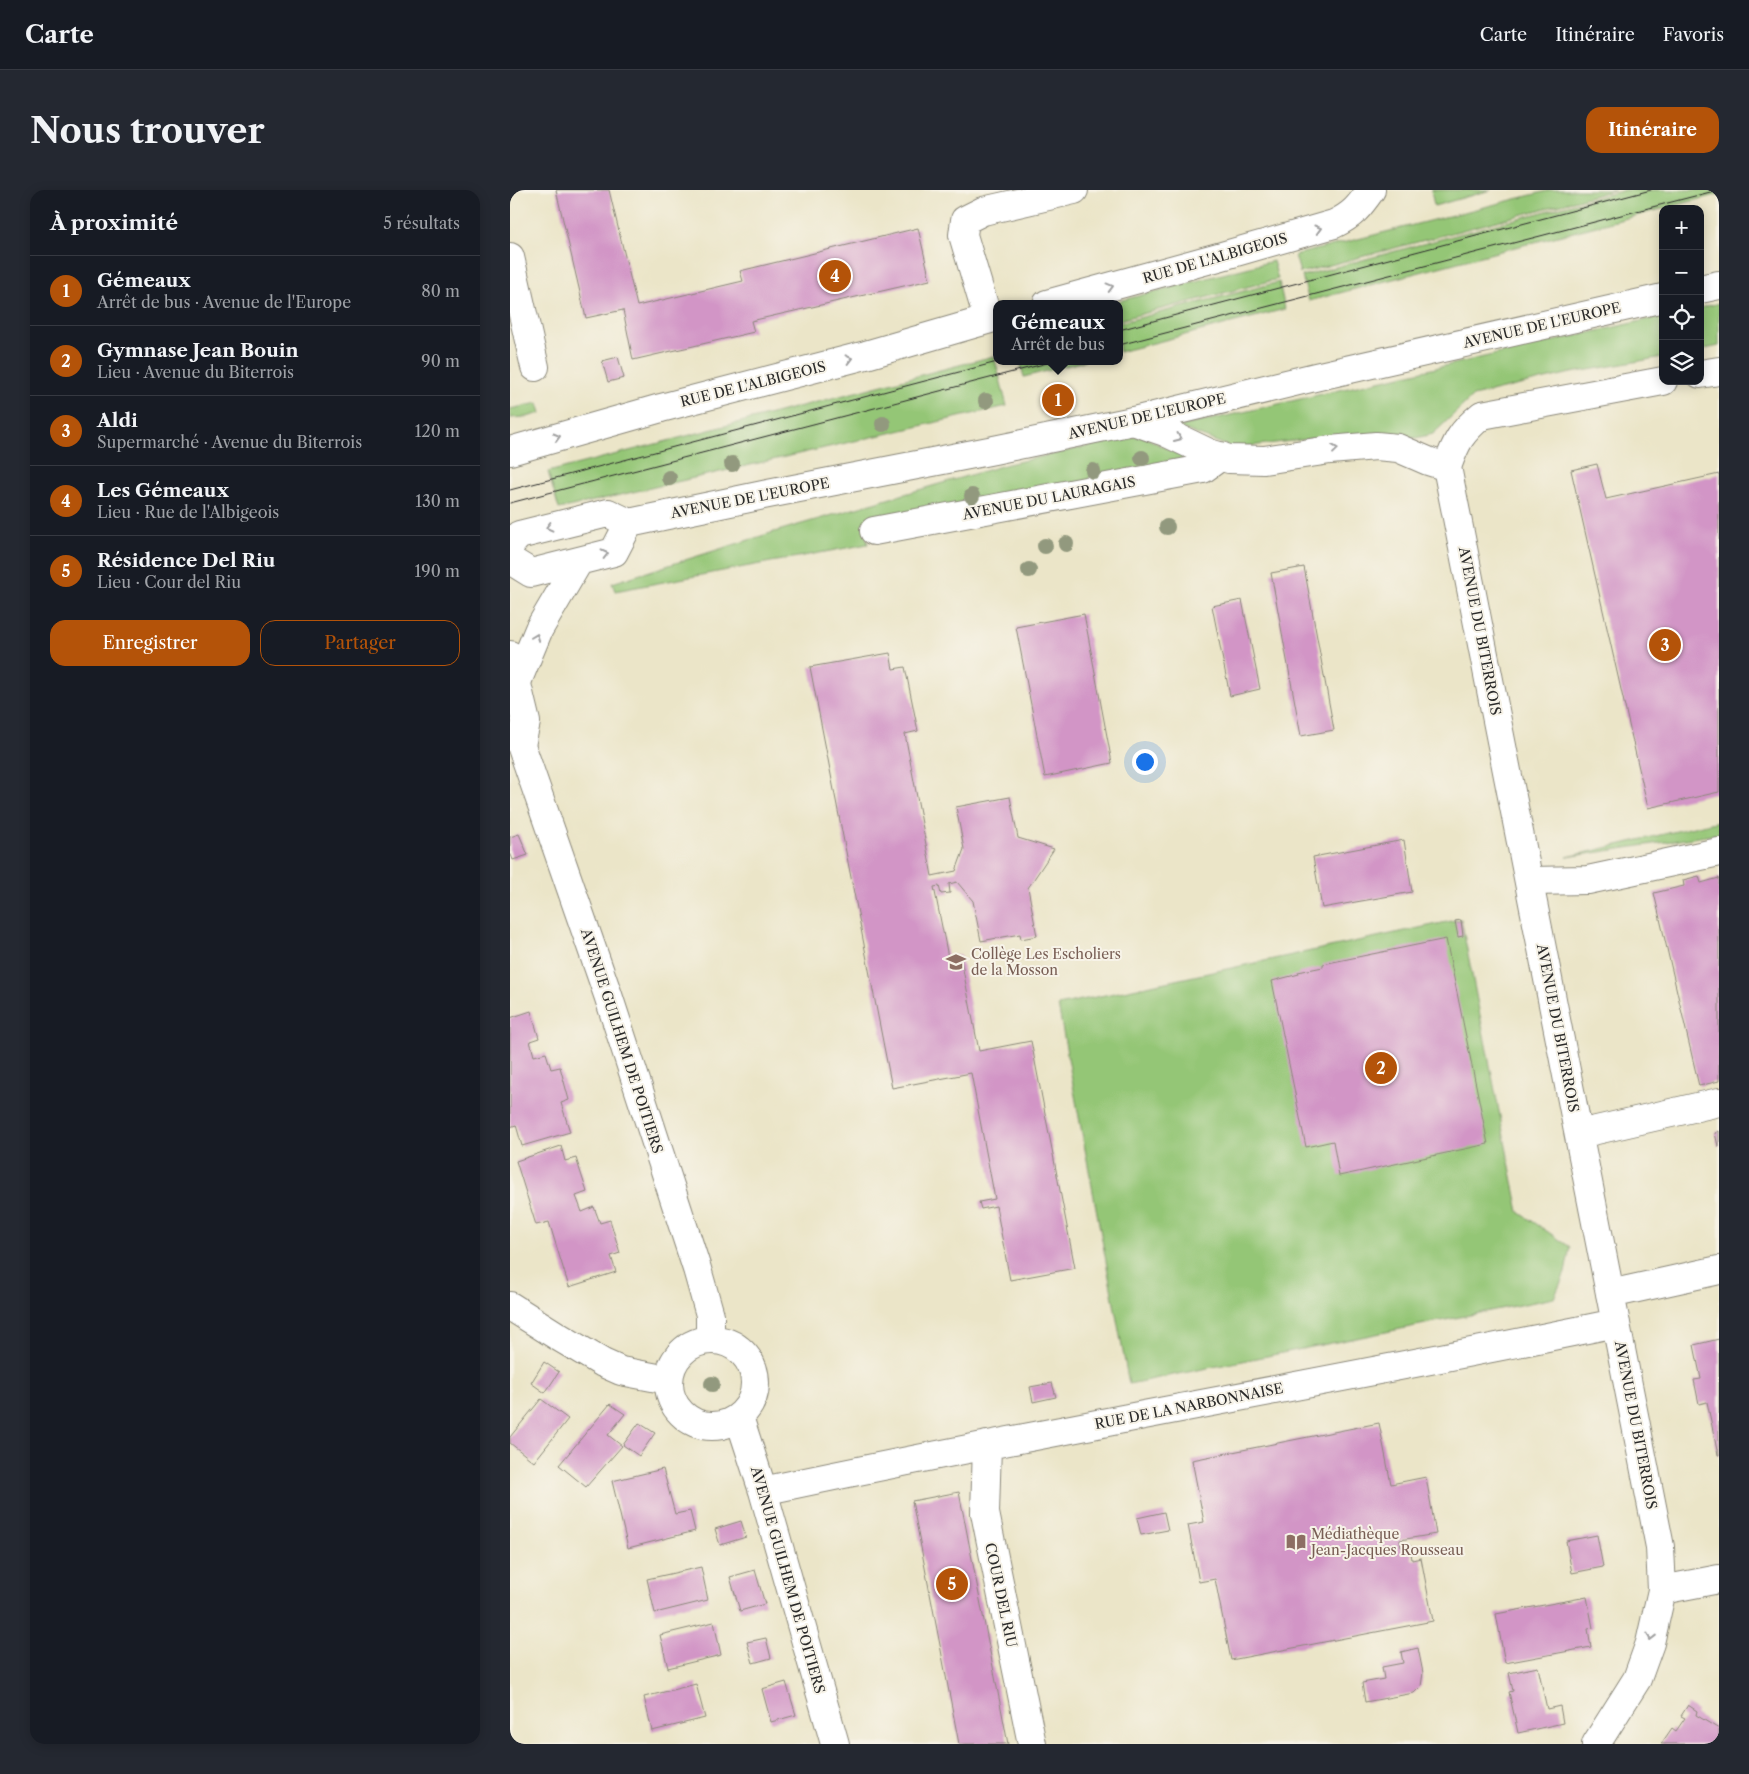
<!DOCTYPE html>
<html lang="fr">
<meta charset="utf-8">
<style>
:root{--surface:#171b24;--page:#242831;--text:#f1f3f6;--muted:#9ea1a6;--line:#363941;--accent:#b45309}
body{margin:0;font-family:"Libre Caslon Text",serif;background:var(--page);color:var(--text)}
.controls{position:absolute;right:15px;top:15px;display:grid;overflow:hidden;border-radius:10px;box-shadow:0 2px 12px #0003}
.controls button{width:45px;height:45px;display:grid;place-items:center;padding:0;border:0;border-bottom:1px solid var(--line);background:var(--surface);color:var(--text);font:25px sans-serif}
.you{position:absolute;left:634px;top:571px;width:18px;height:18px;margin:-12px;border:4px solid #fff;border-radius:50%;background:#1a73e8;box-shadow:0 0 0 8px #1a73e833}
.badge{display:grid;place-items:center;width:32px;height:32px;border-radius:50%;background:var(--accent);color:#fff;font-size:16px;font-weight:700}
.pin{position:absolute;translate:-50% -50%;border:2px solid #fff;box-shadow:0 1px 5px #0006}
.popup{position:absolute;left:483px;top:110px;width:130px;height:65px;box-sizing:border-box;display:grid;place-content:center;border-radius:10px;background:var(--surface);filter:drop-shadow(0 1px 4px #0005);font-size:16px;white-space:nowrap;color:var(--muted)}
.popup b{font-size:19px;color:var(--text)}
.popup::after{content:'';position:absolute;left:50%;top:100%;margin-left:-10px;border:10px solid transparent;border-top-color:var(--surface)}
.list{margin:0;padding:0;list-style:none}
h2{display:flex;justify-content:space-between;align-items:center;height:65px;margin:0;padding:0 20px;font-size:21px}
h2 small{font-size:16px;font-weight:400;color:var(--muted)}
.list li{display:grid;grid-template-columns:32px 1fr auto;gap:15px;align-items:center;box-sizing:border-box;height:70px;padding:0 20px;border-top:1px solid var(--line)}
.list b{display:block;font-size:19px;white-space:nowrap}
.list p{margin:0;font-size:16px;white-space:nowrap;color:var(--muted)}
.list em{font-size:16px;font-style:normal;color:var(--muted)}
.actions{display:flex;gap:10px;padding:15px 20px}
.actions a{flex:1;padding:11px 0;border:1px solid var(--accent);border-radius:15px;text-align:center;font-size:18px;color:var(--accent)}
.actions .main{background:var(--accent);color:#fff}
.icon{flex:none;width:28px;height:28px;fill:none;stroke:currentColor;stroke-width:2;stroke-linecap:round;stroke-linejoin:round}
.map{position:relative;flex:none;width:1209px;height:1554px;overflow:hidden;border-radius:15px}
header{display:flex;align-items:center;gap:30px;box-sizing:border-box;height:70px;padding:0 25px;background:var(--surface);border-bottom:1px solid var(--line)}
header strong{font-size:24px}
nav{display:flex;gap:28px;margin-inline-start:auto;font-size:18px}
.intro{display:flex;align-items:center;justify-content:space-between;box-sizing:border-box;height:120px;padding:0 30px}
h1{margin:0;font-size:35px}
.button{padding:12px 22px;border-radius:15px;background:var(--accent);color:#fff;font-size:18px;font-weight:700}
main{display:flex;gap:30px;padding:0 30px}
aside{flex:1;background:var(--surface);border-radius:15px;box-shadow:0 2px 12px #0003}
.map>svg:first-child{display:block}
</style>
<header>
<strong>Carte</strong>
<nav><a>Carte</a><a>Itinéraire</a><a>Favoris</a></nav>
</header>
<div class="intro"><h1>Nous trouver</h1><a class="button">Itinéraire</a></div>
<main>
<aside>
<h2>À proximité<small>5 résultats</small></h2>
<ul class="list">
<li><span class="badge">1</span><div><b>Gémeaux</b><p>Arrêt de bus · Avenue de l'Europe</p></div><em>80 m</em></li>
<li><span class="badge">2</span><div><b>Gymnase Jean Bouin</b><p>Lieu · Avenue du Biterrois</p></div><em>90 m</em></li>
<li><span class="badge">3</span><div><b>Aldi</b><p>Supermarché · Avenue du Biterrois</p></div><em>120 m</em></li>
<li><span class="badge">4</span><div><b>Les Gémeaux</b><p>Lieu · Rue de l'Albigeois</p></div><em>130 m</em></li>
<li><span class="badge">5</span><div><b>Résidence Del Riu</b><p>Lieu · Cour del Riu</p></div><em>190 m</em></li>
</ul>
<div class="actions"><a class="main">Enregistrer</a><a>Partager</a></div>
</aside>
<div class="map">
<svg width="1209" height="1554" viewBox="0 0 1209 1554">
<rect width="100%" height="100%" fill="#f7f3e8"/>
<filter id="ink" filterUnits="userSpaceOnUse"><feTurbulence type="fractalNoise" baseFrequency=".02" numOctaves="2"/><feDisplacementMap in="SourceGraphic" scale="10" xChannelSelector="R" yChannelSelector="G"/><feConvolveMatrix kernelMatrix="1 2 1 2 8 2 1 2 1" color-interpolation-filters="sRGB"/></filter>
<filter id="wash" filterUnits="userSpaceOnUse"><feTurbulence type="fractalNoise" baseFrequency=".0096" numOctaves="4" result="noise"/><feDisplacementMap in="SourceGraphic" scale="20" xChannelSelector="R" yChannelSelector="G"/><feGaussianBlur stdDeviation="1.12" result="paint"/><feColorMatrix in="noise" values="0 0 0 0 0 0 0 0 0 0 0 0 0 0 0 0 0 1.4 0 .05"/><feComposite in="paint" operator="in"/></filter>
<g filter="url(#wash)">
<rect width="100%" height="100%" fill="#ebe5c8"/>
<!-- green -->
<path fill="#94c676" stroke="#607850" d="M 921,0 L 981,0 L 924,16 Z
M 1041,0 L 1105,0 L 790,83 L 785,65 Z
M 1115,0 L 1209,0 L 1209,4 L 799,111 L 792,86 Z
M 763,71 L 768,89 L 609,130 L 609,114 L 597,114 Z
M 769,92 L 775,119 L 609,162 L 609,133 Z
M 1209,113 L 1209,156 L 1190,160 L 1190,118 Z
M 1153,126 L 1153,167 L 1061,183 L 963,206 L 923,244 L 906,248 L 852,245 L 799,249 L 723,258 L 668,237 Z
M 484,166 L 497,216 L 49,319 L 38,282 Z
M 510,171 L 575,171 L 514,187 Z
M 28,213 L 31,223 L 17,227 L 0,228 L 0,219 Z
M 631,245 L 684,273 L 356,346 L 358,354 L 105,401 L 102,393 L 264,342 L 498,274 Z
M 1209,631 L 1209,644 L 1057,667 Z
M 951,729 L 1009,1022 L 1060,1057 L 1055,1083 L 1044,1108 L 619,1194 L 548,815 Z"/>
<g id="blocks">
<!-- building -->
<path fill="#d295c6" d="M 46,0 L 99,0 L 127,116 L 233,91 L 230,81 L 408,38 L 420,90 L 241,131 L 244,142 L 123,170 L 113,120 L 76,128 Z
M 108,167 L 114,188 L 98,192 L 92,171 Z
M 1087,274 L 1096,309 L 1209,284 L 1209,602 L 1138,618 L 1061,280 Z
M 794,377 L 824,540 L 791,546 L 761,383 Z
M 732,410 L 750,499 L 720,506 L 702,416 Z
M 574,424 L 602,573 L 535,587 L 506,437 Z
M 380,463 L 383,479 L 395,477 L 408,541 L 395,544 L 422,686 L 446,681 L 454,659 L 446,617 L 500,607 L 508,648 L 544,659 L 518,698 L 527,746 L 511,749 L 510,744 L 471,751 L 463,711 L 447,692 L 439,694 L 440,703 L 431,704 L 429,696 L 424,697 L 438,767 L 450,764 L 469,861 L 521,851 L 565,1078 L 500,1090 L 486,1016 L 471,1019 L 469,1012 L 485,1009 L 461,883 L 382,898 L 300,477 Z
M 9,644 L 18,665 L 3,670 L 0,662 L 0,647 Z
M 894,650 L 902,702 L 812,718 L 803,667 Z
M 1189,686 L 1191,693 L 1209,688 L 1209,891 L 1189,896 L 1144,703 L 1174,696 L 1173,690 Z
M 951,730 L 953,746 L 948,747 L 945,731 Z
M 936,749 L 978,954 L 829,986 L 823,951 L 796,957 L 762,791 L 789,784 L 788,782 L 813,777 L 813,774 Z
M 21,821 L 29,848 L 20,851 L 24,866 L 36,863 L 41,879 L 50,877 L 59,910 L 51,913 L 60,942 L 12,956 L 6,935 L 0,937 L 0,828 Z
M 1209,941 L 1209,956 L 1208,956 L 1205,943 Z
M 51,956 L 55,971 L 66,968 L 77,1002 L 66,1006 L 72,1022 L 84,1017 L 90,1033 L 100,1030 L 110,1063 L 101,1066 L 106,1082 L 59,1097 L 39,1032 L 26,1035 L 6,971 Z
M 1209,1149 L 1209,1265 L 1208,1265 L 1197,1212 L 1189,1214 L 1184,1190 L 1191,1189 L 1184,1155 Z
M 34,1172 L 49,1182 L 35,1203 L 21,1193 Z
M 542,1193 L 546,1207 L 523,1212 L 520,1197 Z
M 31,1209 L 58,1229 L 24,1272 L 0,1253 L 0,1247 Z
M 100,1214 L 115,1224 L 98,1245 L 112,1256 L 76,1297 L 49,1275 Z
M 129,1233 L 145,1243 L 129,1266 L 113,1255 Z
M 869,1233 L 881,1294 L 916,1287 L 926,1344 L 890,1350 L 891,1357 L 900,1355 L 902,1370 L 911,1368 L 923,1431 L 721,1470 L 705,1389 L 689,1392 L 678,1335 L 694,1332 L 682,1270 Z
M 153,1279 L 165,1324 L 180,1321 L 185,1341 L 118,1358 L 102,1291 Z
M 449,1302 L 498,1554 L 449,1554 L 430,1455 L 402,1311 Z
M 654,1322 L 658,1340 L 631,1345 L 627,1328 Z
M 231,1331 L 236,1347 L 210,1355 L 205,1339 Z
M 1087,1345 L 1093,1377 L 1062,1383 L 1056,1351 Z
M 191,1377 L 198,1410 L 145,1423 L 137,1389 Z
M 245,1380 L 255,1414 L 230,1421 L 220,1387 Z
M 1077,1407 L 1083,1438 L 1078,1439 L 1081,1457 L 995,1473 L 986,1424 Z
M 204,1432 L 211,1465 L 158,1478 L 150,1445 Z
M 256,1448 L 261,1468 L 243,1473 L 237,1452 Z
M 908,1458 L 913,1483 L 911,1496 L 904,1503 L 855,1512 L 852,1493 L 874,1489 L 872,1477 L 893,1473 L 891,1462 Z
M 1028,1477 L 1037,1519 L 1050,1516 L 1053,1533 L 1008,1543 L 999,1502 L 1003,1501 L 999,1483 Z
M 276,1492 L 286,1525 L 261,1532 L 252,1499 Z
M 186,1494 L 195,1528 L 142,1541 L 134,1507 Z
M 1178,1515 L 1187,1521 L 1186,1525 L 1209,1539 L 1209,1554 L 1151,1554 L 1162,1538 L 1166,1541 L 1175,1528 L 1171,1526 Z"/>
</g>
</g>
<g filter="url(#ink)">
<use href="#blocks" fill-opacity="0" stroke="#8b887a" stroke-width="1"/>
<g fill="none" stroke-linecap="round" stroke-linejoin="round">
<defs>
<path id="minor" d="M 0,67 L 25,177
M 537,114 L 712,66 L 824,34 C 843,25 849,17 861,0
M 478,129 L 453,45 L 455,30 L 473,21 L 564,0
M 1190,184 L 1209,181
M 623,231 L 655,242 L 699,263 L 719,269 L 754,270 L 820,260 L 866,256 L 888,258 L 918,271 L 937,277
M 0,261 L 151,218 L 356,165 L 487,127
M 364,341 L 693,279 L 711,266
M 0,465 L 16,532 L 11,555 L 98,805 L 187,1079 L 200,1125 L 200,1149
M 1019,691 L 1078,690 L 1209,662
M 1069,944 L 1209,912
M 1100,1104 L 1209,1080
M 0,1116 L 49,1147 L 93,1173 L 111,1181 L 158,1190
M159 1193a43 43 0 1 1 86 0a43 43 0 1 1-86 0Z
M 229,1227 L 253,1301 L 325,1554
M 477,1255 L 475,1323 L 522,1554
M 253,1301 C 536,1240 822,1192 1106,1133
M 1152,1400 L 1209,1389
M 1086,1554 L 1127,1489 L 1140,1453 L 1152,1400 L 1150,1357 L 937,277 C 946,252 951,242 972,225 L 1153,191"/>
<path id="major" d="M 1190,99 L 1209,95
M 0,355 L 9,345 L 98,323 L 119,333 L 258,304 L 484,260 L 623,231 L 805,187 L 1153,108
M 0,370 L 21,383 L 104,362 L 119,333
M 7,492 L 29,439 L 69,371"/>
</defs>
<!-- minor casing -->
<use href="#minor" stroke="#8b887a" stroke-width="30"/>
<!-- major casing -->
<use href="#major" stroke="#8b887a" stroke-width="30"/>
<!-- minor -->
<use href="#minor" stroke="#fff" stroke-width="28"/>
<!-- major -->
<use href="#major" stroke="#fff" stroke-width="28"/>
<!-- tram -->
<path stroke="#2b2b2b" stroke-width="1" d="M 609,140 L 1141,0
M 609,155 L 1208,0
M 0,300 L 491,171
M 0,313 L 545,171"/>
</g>
<!-- trees -->
<g fill="#92997e">
<circle cx="476" cy="211" r="8"/>
<circle cx="373" cy="234" r="8"/>
<circle cx="632" cy="268" r="8"/>
<circle cx="222" cy="274" r="8"/>
<circle cx="583" cy="281" r="8"/>
<circle cx="159" cy="288" r="8"/>
<circle cx="462" cy="306" r="8"/>
<circle cx="657" cy="337" r="8"/>
<circle cx="556" cy="354" r="8"/>
<circle cx="535" cy="356" r="8"/>
<circle cx="519" cy="380" r="8"/>
<circle cx="202" cy="1194" r="8"/>
</g>
<!-- one-way arrows -->
<defs><path id="oneway-chevron" d="M-2-3.5L2.5 0L-2 3.5" fill="none" stroke-width="1.6" stroke-linecap="round" stroke-linejoin="round" transform="scale(1.25)"/></defs>
<g stroke="#a0a0a0">
<use href="#oneway-chevron" transform="translate(808 39) rotate(-16)"/>
<use href="#oneway-chevron" transform="translate(600 97) rotate(-15)"/>
<use href="#oneway-chevron" transform="translate(339 169) rotate(-14)"/>
<use href="#oneway-chevron" transform="translate(47 247) rotate(-16)"/>
<use href="#oneway-chevron" transform="translate(668 248) rotate(25)"/>
<use href="#oneway-chevron" transform="translate(825 259) rotate(-7)"/>
<use href="#oneway-chevron" transform="translate(39 337) rotate(166)"/>
<use href="#oneway-chevron" transform="translate(95 364) rotate(-14)"/>
<use href="#oneway-chevron" transform="translate(26 447) rotate(-69)"/>
<use href="#oneway-chevron" transform="translate(1141 1447) rotate(104)"/>
</g>
</g>
<!-- icons -->
<defs>
<symbol id="school-bare" viewBox="-9 -9 18 18"><path d="M0-5L7-2L0 1L-7-2ZM-4 1L0 2.5L4 1V4Q0 6-4 4Z" fill="#8d6e63" stroke="#f7f3e8" stroke-width="2.5" paint-order="stroke"/></symbol>
<symbol id="library-bare" viewBox="-9 -9 18 18"><path d="M-6-4Q-3-5.5-.7-3.5V5Q-3 3-6 4ZM6-4Q3-5.5 .7-3.5V5Q3 3 6 4Z" fill="#8d6e63" stroke="#f7f3e8" stroke-width="2.5" paint-order="stroke"/></symbol>
</defs>
<g fill-rule="evenodd">
<use href="#school-bare" x="432" y="758" width="28" height="28"/>
<use href="#library-bare" x="772" y="1338" width="28" height="28"/>
</g>
<g text-anchor="middle" stroke-width="4" stroke-linejoin="round" paint-order="stroke">
<!-- street labels -->
<g font-size="14" fill="#2b2b2b" stroke="#f7f3e8">
<text transform="translate(705 68) rotate(-16)" y="5">RUE DE L'ALBIGEOIS</text>
<text transform="translate(1032 135) rotate(-13)" y="5">AVENUE DE L'EUROPE</text>
<text transform="translate(243 194) rotate(-14)" y="5">RUE DE L'ALBIGEOIS</text>
<text transform="translate(637 226) rotate(-13)" y="5">AVENUE DE L'EUROPE</text>
<text transform="translate(240 308) rotate(-11)" y="5">AVENUE DE L'EUROPE</text>
<text transform="translate(539 308) rotate(-11)" y="5">AVENUE DU LAURAGAIS</text>
<text transform="translate(970 441) rotate(79)" y="5">AVENUE DU BITERROIS</text>
<text transform="translate(1048 838) rotate(79)" y="5">AVENUE DU BITERROIS</text>
<text transform="translate(112 851) rotate(72)" y="5">AVENUE GUILHEM DE POITIERS</text>
<text transform="translate(679 1216) rotate(-11)" y="5">RUE DE LA NARBONNAISE</text>
<text transform="translate(1126 1235) rotate(79)" y="5">AVENUE DU BITERROIS</text>
<text transform="translate(278 1390) rotate(74)" y="5">AVENUE GUILHEM DE POITIERS</text>
<text transform="translate(491 1405) rotate(78)" y="5">COUR DEL RIU</text>
</g>
<!-- education labels -->
<g font-size="14" fill="#785e54" stroke="#f7f3e8" text-anchor="start">
<text x="461" y="769">Collège Les Escholiers<tspan x="461" dy="16">de la Mosson</tspan></text>
<text x="801" y="1349">Médiathèque<tspan x="801" dy="16">Jean-Jacques Rousseau</tspan></text>
</g>
</g>
</svg>
<div class="controls">
<button>+</button>
<button>−</button>
<button><svg class="icon" aria-label="locate" viewBox="0 0 24 24"><circle cx="12" cy="12" r="6"/><path d="M12 2v4M12 18v4M2 12h4M18 12h4"/></svg></button>
<button><svg class="icon" aria-label="layers" viewBox="0 0 24 24"><path d="M12 4l9 5-9 5-9-5zM3 14l9 5 9-5"/></svg></button>
</div>
<div class="you"></div>
<div class="pin badge" style="left:548px;top:210px">1</div>
<div class="popup"><b>Gémeaux</b>Arrêt de bus</div>
<div class="pin badge" style="left:871px;top:878px">2</div>
<div class="pin badge" style="left:1155px;top:455px">3</div>
<div class="pin badge" style="left:325px;top:86px">4</div>
<div class="pin badge" style="left:442px;top:1394px">5</div>
</div>
</main>
